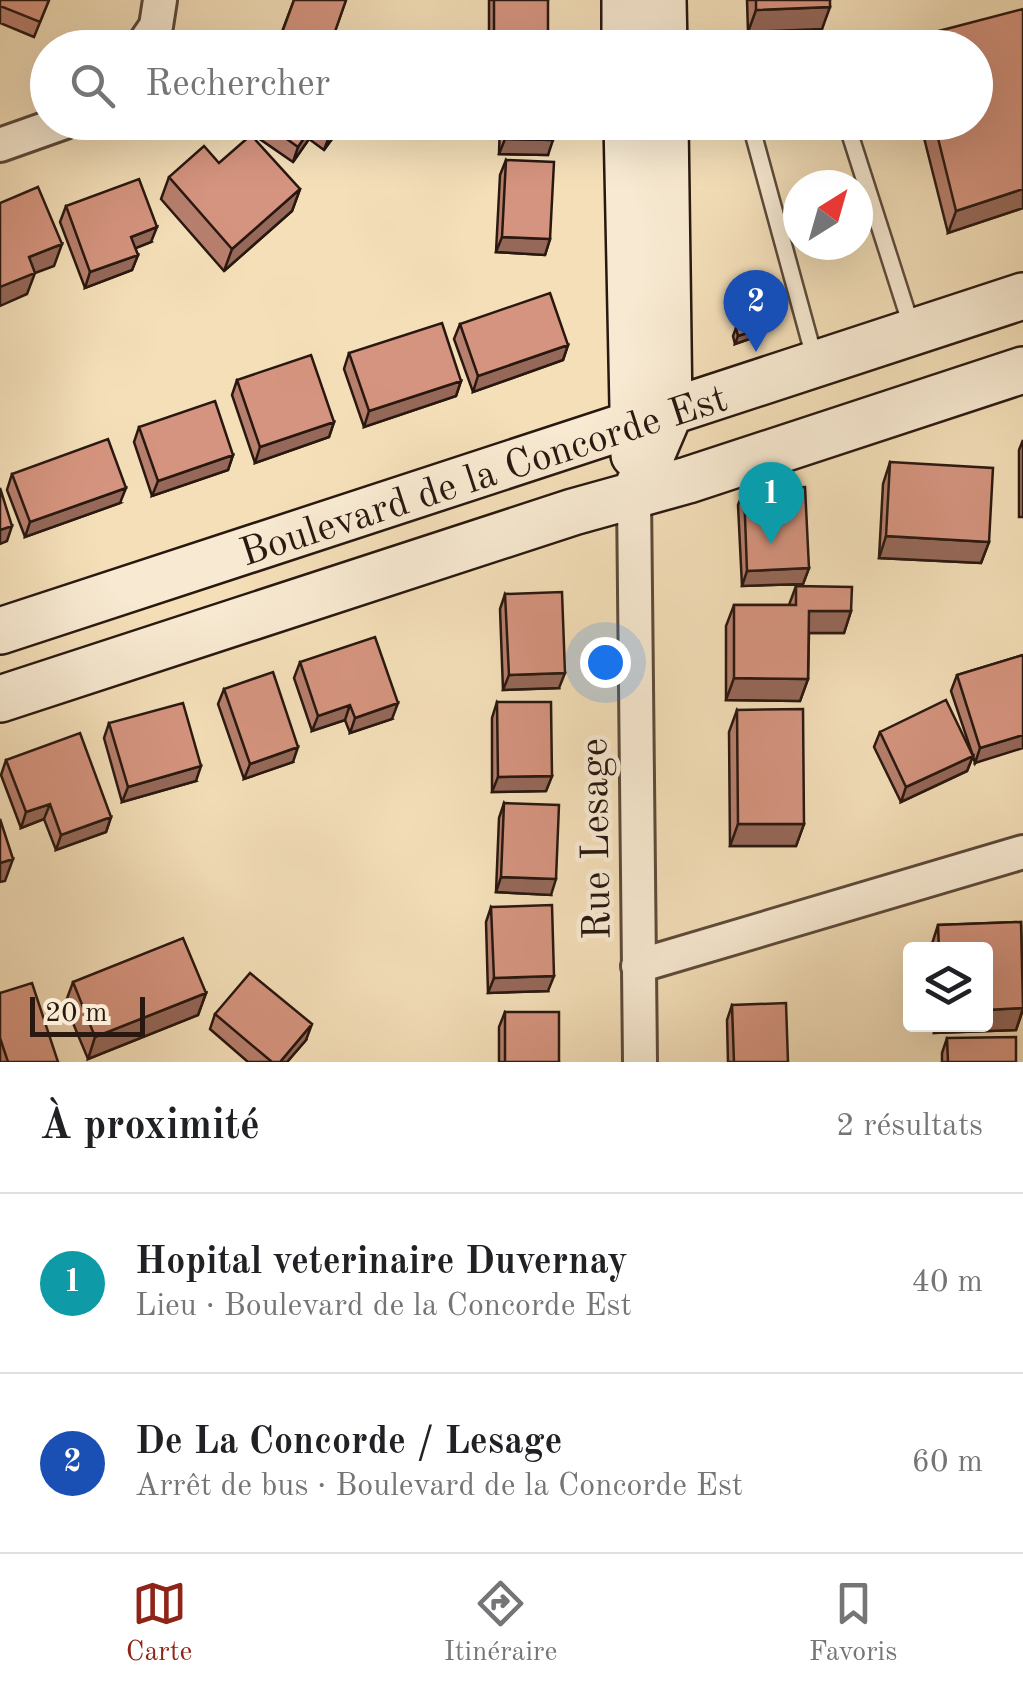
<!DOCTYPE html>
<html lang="fr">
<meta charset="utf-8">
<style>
:root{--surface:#fff;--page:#f6f6f6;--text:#202124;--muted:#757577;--line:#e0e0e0;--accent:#8f2418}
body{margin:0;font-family:"Old Standard TT",serif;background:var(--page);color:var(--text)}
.controls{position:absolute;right:30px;bottom:30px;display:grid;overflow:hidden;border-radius:10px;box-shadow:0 10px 40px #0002}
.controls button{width:90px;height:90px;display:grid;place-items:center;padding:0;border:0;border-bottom:2px solid var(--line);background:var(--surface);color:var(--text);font:50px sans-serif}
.compass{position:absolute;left:783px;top:170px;width:90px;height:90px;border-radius:50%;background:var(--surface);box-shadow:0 10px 40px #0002;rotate:37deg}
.scale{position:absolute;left:30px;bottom:25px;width:115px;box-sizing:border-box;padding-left:10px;border:5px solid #291810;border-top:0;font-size:28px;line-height:35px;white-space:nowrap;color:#291810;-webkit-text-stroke:8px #f8ead2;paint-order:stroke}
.you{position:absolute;left:605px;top:662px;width:35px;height:35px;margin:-25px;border:8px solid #fff;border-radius:50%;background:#1a73e8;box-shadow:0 0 0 15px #1a73e833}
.badge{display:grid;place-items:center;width:65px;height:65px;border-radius:50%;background:var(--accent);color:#fff;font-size:32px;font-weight:700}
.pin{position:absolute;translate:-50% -82px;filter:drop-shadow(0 2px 5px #0008)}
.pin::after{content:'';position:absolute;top:52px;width:35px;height:30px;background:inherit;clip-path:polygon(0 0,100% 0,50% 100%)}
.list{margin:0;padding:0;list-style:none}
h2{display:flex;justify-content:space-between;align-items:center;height:130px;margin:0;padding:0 40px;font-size:42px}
h2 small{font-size:32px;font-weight:400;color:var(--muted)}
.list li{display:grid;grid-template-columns:65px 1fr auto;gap:30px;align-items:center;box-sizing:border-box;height:180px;padding:0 40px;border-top:2px solid var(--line)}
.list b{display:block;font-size:38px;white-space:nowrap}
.list p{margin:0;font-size:32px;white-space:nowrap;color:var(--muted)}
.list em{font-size:32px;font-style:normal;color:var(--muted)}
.icon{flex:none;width:55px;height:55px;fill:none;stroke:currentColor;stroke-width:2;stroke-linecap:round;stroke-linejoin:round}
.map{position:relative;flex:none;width:1023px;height:1062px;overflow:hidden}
.search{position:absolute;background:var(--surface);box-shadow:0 10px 40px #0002;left:30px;right:30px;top:30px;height:110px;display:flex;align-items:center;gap:25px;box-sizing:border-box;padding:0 35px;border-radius:55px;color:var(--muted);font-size:38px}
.sheet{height:490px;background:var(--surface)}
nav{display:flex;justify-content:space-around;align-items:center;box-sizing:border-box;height:140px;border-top:2px solid var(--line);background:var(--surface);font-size:28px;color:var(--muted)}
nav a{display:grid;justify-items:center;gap:5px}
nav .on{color:var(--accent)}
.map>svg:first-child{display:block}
</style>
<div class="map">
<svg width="1023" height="1062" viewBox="0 0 1023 1062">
<rect width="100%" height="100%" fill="#f4dfb9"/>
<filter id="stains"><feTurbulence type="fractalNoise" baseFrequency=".002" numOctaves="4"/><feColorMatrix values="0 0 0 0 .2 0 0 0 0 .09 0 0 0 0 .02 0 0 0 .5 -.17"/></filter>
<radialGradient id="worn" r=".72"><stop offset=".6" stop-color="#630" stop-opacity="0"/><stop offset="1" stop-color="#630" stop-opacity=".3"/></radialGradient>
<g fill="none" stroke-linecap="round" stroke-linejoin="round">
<defs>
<path id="lane" d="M 750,122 L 815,360
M 846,122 L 912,328"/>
<path id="street" d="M 141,48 L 156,26 L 160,0
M 0,145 L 65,122
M 634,496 L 640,1062
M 638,966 L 1023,852"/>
<path id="secondary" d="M 625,0 L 625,48
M 663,0 L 664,48
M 627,122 L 634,455
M 634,496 L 669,414 L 665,122
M 0,631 L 1023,296
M 0,699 L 573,512 L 688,480 L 1023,370"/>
</defs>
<!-- lane casing -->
<use href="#lane" stroke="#5c4a3a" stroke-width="20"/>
<!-- street casing -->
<use href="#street" stroke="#5c4a3a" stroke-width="38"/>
<!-- secondary casing -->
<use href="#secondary" stroke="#291810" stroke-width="50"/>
<!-- lane -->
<use href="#lane" stroke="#f8ead2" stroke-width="15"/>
<!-- street -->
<use href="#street" stroke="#f8ead2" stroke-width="32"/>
<!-- secondary -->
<use href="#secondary" stroke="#f8ead2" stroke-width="45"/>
</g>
<!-- wall -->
<path fill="#b77f6d" stroke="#291810" stroke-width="2.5" d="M 0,0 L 49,0 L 34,37 L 0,23 Z
M 294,0 L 346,0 L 329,48 L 284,48 L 277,45 Z
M 489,0 L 548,0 L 544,48 L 489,48 Z
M 747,0 L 830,0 L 822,29 L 748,32 Z
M 251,122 L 340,122 L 337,132 L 324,150 L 309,139 L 293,162 L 248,131 Z
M 500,122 L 554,122 L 548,155 L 499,154 Z
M 920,122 L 976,122 L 1023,208 L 948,233 Z
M 506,160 L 550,239 L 545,255 L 496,252 L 500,175 Z
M 169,177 L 300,189 L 292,211 L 224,271 L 161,199 Z
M 66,206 L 151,242 L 135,248 L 138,255 L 132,270 L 85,288 L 60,222 Z
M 460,324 L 568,345 L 563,360 L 473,392 L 454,339 Z
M 736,328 L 755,337 L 735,344 L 733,336 Z
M 349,353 L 461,381 L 456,396 L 364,427 L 344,369 Z
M 237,380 L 334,422 L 329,437 L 255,463 L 232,395 Z
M 139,427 L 233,455 L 228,470 L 152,496 L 134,442 Z
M 1023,440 L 1023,517 L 1019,517 L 1019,450 Z
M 890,462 L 989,542 L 981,563 L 879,558 L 883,484 Z
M 12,474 L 120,503 L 25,537 L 7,490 Z
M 744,490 L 809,568 L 803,584 L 742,586 L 738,505 Z
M 796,586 L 851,611 L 844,633 L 809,633 L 808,679 L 800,701 L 726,700 L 726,626 L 734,605 L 789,605 Z
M 505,594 L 559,688 L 503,690 L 500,609 Z
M 1023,655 L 975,763 L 973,756 L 967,771 L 901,802 L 874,747 L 880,732 L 972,753 L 951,691 L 957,675 Z
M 300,662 L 392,719 L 350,733 L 345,720 L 312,731 L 294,678 Z
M 224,689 L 293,762 L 244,779 L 218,704 Z
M 497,702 L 552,776 L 546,791 L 492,792 L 492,718 Z
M 737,710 L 804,824 L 796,846 L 730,846 L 729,732 Z
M 109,723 L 196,781 L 122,802 L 104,738 Z
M 6,760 L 111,817 L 106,832 L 56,850 L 44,819 L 21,828 L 1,775 Z
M 504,803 L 551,895 L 496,892 L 499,818 Z
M 491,907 L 548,991 L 488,993 L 486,922 Z
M 1021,922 L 1023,1010 L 1016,1030 L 934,1033 L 933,1024 L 986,1024 L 986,950 L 930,950 L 938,925 Z
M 73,982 L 206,993 L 198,1015 L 88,1059 L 65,1004 Z
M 0,993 L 58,1062 L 0,1062 Z
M 732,1005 L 788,1062 L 728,1062 L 727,1020 Z
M 505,1012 L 559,1062 L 499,1062 L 499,1027 Z
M 215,1014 L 306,1040 L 287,1062 L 248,1062 L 210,1029 Z
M 947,1038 L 1016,1062 L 942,1062 L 942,1053 Z"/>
<!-- shaded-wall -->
<path fill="#956859" stroke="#291810" stroke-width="2.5" d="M 830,7 L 822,29 L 748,32 L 756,10 Z
M 494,36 L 548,36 L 544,48 L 490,48 Z
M 338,122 L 340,122 L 337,132 L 324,150 L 330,134 Z
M 314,123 L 309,139 L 293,162 L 298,147 Z
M 505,139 L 553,140 L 548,155 L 499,154 Z
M 300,189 L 292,211 L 224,271 L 232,249 Z
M 1023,189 L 1023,208 L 948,233 L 956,211 Z
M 157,227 L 151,242 L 126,252 L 131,237 Z
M 502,237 L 550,239 L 545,255 L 496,252 Z
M 62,244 L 54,266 L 35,273 L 27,294 L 0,306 L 0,287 L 29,257 Z
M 138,255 L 132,270 L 85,288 L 90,272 Z
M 758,329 L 755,337 L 735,344 L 738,336 Z
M 568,345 L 563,360 L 473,392 L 478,376 Z
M 461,381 L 456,396 L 364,427 L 369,411 Z
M 334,422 L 329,437 L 255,463 L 260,447 Z
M 233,455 L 228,470 L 152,496 L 158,481 Z
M 126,488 L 120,503 L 25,537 L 30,522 Z
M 12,526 L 7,541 L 0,544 L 0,530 Z
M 886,536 L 989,542 L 981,563 L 879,558 Z
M 809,568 L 803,584 L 742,586 L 747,571 Z
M 809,611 L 851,611 L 844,633 L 801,633 Z
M 565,673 L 559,688 L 503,690 L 509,675 Z
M 734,678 L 808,679 L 800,701 L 726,700 Z
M 398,703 L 392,719 L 350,733 L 355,718 Z
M 350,705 L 345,720 L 312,731 L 318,716 Z
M 1023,735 L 1023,748 L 975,763 L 980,748 Z
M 298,747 L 293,762 L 244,779 L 250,764 Z
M 973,756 L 967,771 L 901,802 L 906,787 Z
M 201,766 L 196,781 L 122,802 L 128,787 Z
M 552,776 L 546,791 L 492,792 L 498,777 Z
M 50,804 L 44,819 L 21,828 L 26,812 Z
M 111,817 L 106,832 L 56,850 L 61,835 Z
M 738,824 L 804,824 L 796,846 L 730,846 Z
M 13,859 L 5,881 L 0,882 L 0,863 Z
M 501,877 L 556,879 L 551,895 L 496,892 Z
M 554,976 L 548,991 L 488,993 L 494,978 Z
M 206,993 L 198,1015 L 88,1059 L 95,1037 Z
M 1023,1008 L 1016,1030 L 934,1033 L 937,1024 L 986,1024 L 986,1010 Z
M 312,1024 L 306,1040 L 287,1062 L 280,1062 Z"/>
<!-- building -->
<path fill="#d5947f" stroke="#291810" stroke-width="2.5" d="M 0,0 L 49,0 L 40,22 L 0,6 Z
M 294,0 L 346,0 L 330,46 L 283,30 Z
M 494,0 L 548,0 L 548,36 L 494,36 Z
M 756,0 L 830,0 L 830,7 L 756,10 Z
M 1023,9 L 1023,189 L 956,211 L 934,122 L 976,122 L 976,48 L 915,48 L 912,38 Z
M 263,122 L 338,122 L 330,134 L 314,123 L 298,147 Z
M 505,122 L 554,122 L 553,140 L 505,139 Z
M 251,135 L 300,189 L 232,249 L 169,177 L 204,146 L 219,163 Z
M 506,160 L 554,162 L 550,239 L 502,237 Z
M 139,179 L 157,227 L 131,237 L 138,255 L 90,272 L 66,206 Z
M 38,187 L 62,244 L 29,257 L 35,273 L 0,287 L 0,203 Z
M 550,293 L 568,345 L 478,376 L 460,324 Z
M 755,322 L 758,329 L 738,336 L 736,328 Z
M 442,323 L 461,381 L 369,411 L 349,353 Z
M 311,355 L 334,422 L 260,447 L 237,380 Z
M 215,401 L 233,455 L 158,481 L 139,427 Z
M 108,439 L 126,488 L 30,522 L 12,474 Z
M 890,462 L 993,468 L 989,542 L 886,536 Z
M 805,487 L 809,568 L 747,571 L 744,490 Z
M 0,488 L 12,526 L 0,530 Z
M 796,586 L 852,587 L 851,611 L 809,611 L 808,679 L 734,678 L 734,605 L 796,605 Z
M 562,592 L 565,673 L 509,675 L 505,594 Z
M 375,637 L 398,703 L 355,718 L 350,705 L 318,716 L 300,662 Z
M 1023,655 L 1023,735 L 980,748 L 957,675 Z
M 273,672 L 298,747 L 250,764 L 224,689 Z
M 946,700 L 973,756 L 906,787 L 880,732 Z
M 497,702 L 551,702 L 552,776 L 498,777 Z
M 183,703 L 201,766 L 128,787 L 109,723 Z
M 803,709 L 804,824 L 738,824 L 737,710 Z
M 80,733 L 111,817 L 61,835 L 50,804 L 26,812 L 6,760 Z
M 504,803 L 559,805 L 556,879 L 501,877 Z
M 0,819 L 13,859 L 0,863 Z
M 552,905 L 554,976 L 494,978 L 491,907 Z
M 1021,922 L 1023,1008 L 986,1010 L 986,950 L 939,950 L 938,925 Z
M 183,938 L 206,993 L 95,1037 L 73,982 Z
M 250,973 L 312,1024 L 280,1062 L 272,1062 L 215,1014 Z
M 32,983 L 58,1062 L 8,1062 L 0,1038 L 0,993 Z
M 786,1003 L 788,1062 L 734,1062 L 732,1005 Z
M 505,1012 L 559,1012 L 559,1062 L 505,1062 Z
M 1016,1037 L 1016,1062 L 948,1062 L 947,1038 Z"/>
<g text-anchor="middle" stroke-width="9" stroke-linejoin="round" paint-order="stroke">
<!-- street labels -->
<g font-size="40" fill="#291810" stroke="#f8ead2">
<text transform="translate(483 474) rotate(-18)" y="14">Boulevard de la Concorde Est</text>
<text transform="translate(594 839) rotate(-91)" y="14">Rue Lesage</text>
</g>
</g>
<rect width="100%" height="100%" filter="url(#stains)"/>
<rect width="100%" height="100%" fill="url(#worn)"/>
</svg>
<div class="controls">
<button><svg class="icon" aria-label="layers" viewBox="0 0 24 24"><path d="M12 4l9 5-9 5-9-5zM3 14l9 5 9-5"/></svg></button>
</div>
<svg class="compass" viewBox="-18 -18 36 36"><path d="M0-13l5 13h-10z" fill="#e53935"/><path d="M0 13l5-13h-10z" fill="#757577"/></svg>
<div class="scale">20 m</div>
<div class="you"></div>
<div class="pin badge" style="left:771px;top:544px;background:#0f9aa8">1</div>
<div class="pin badge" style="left:756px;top:352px;background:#1a4fb4">2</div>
<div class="search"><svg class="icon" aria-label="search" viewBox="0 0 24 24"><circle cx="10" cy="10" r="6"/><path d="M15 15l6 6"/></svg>Rechercher</div>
</div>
<section class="sheet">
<h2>À proximité<small>2 résultats</small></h2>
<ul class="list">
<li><span class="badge" style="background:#0f9aa8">1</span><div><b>Hopital veterinaire Duvernay</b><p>Lieu · Boulevard de la Concorde Est</p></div><em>40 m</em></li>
<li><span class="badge" style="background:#1a4fb4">2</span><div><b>De La Concorde / Lesage</b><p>Arrêt de bus · Boulevard de la Concorde Est</p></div><em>60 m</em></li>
</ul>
</section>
<nav>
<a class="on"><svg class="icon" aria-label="map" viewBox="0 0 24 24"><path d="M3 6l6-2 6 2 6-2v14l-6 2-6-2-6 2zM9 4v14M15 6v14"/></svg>Carte</a>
<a><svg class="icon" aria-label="directions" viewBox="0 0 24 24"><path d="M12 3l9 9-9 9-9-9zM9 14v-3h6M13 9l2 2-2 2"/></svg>Itinéraire</a>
<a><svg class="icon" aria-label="saved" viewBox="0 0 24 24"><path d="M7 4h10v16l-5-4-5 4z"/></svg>Favoris</a>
</nav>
